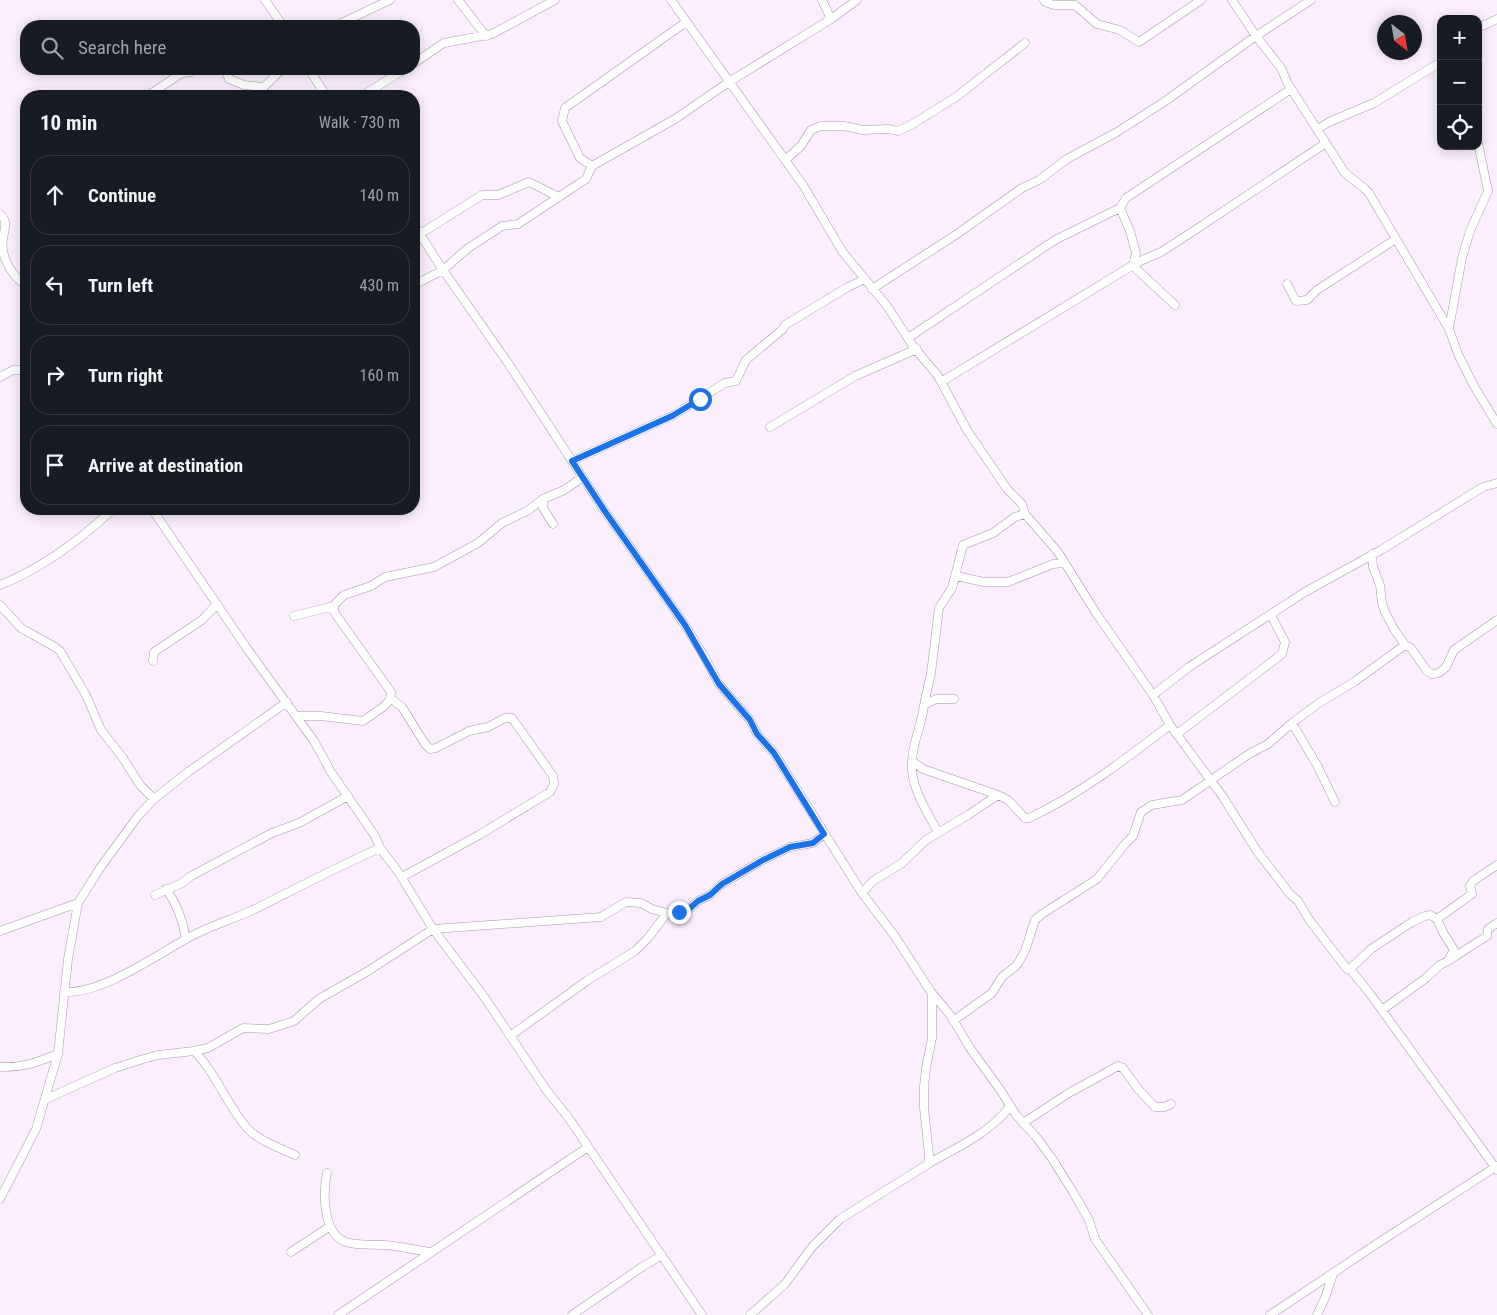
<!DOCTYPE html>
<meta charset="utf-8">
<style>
:root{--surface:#171b24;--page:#242831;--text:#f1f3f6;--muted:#9ea1a6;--line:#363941}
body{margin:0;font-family:"Roboto Condensed",sans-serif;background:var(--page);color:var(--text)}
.controls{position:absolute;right:15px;top:15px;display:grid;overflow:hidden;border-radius:10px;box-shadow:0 2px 12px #0003}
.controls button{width:45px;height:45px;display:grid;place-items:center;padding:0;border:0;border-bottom:1px solid var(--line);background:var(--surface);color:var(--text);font:25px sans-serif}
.compass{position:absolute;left:1377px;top:15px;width:45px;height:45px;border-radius:50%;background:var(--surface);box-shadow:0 2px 12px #0003;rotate:149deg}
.stop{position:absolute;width:15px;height:15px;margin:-11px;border:4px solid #1a73e8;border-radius:50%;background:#fff}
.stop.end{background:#1a73e8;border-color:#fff;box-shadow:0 1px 5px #0008}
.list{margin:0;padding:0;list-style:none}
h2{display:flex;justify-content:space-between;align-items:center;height:65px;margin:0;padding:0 20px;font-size:21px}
h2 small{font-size:16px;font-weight:400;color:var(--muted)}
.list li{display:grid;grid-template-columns:32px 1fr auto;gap:15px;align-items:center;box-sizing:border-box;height:80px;margin:0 10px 10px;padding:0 10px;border:1px solid var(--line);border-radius:20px}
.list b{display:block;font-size:19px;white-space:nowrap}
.list em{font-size:16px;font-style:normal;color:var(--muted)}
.icon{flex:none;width:28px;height:28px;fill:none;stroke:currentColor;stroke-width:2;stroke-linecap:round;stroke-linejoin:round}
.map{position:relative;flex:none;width:1497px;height:1315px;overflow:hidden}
.search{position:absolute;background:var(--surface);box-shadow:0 2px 12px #0003;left:20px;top:20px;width:400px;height:55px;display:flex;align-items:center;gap:12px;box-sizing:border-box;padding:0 18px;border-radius:20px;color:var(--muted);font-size:19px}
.panel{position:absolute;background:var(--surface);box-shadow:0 2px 12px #0003;left:20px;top:90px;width:400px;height:425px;border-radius:20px}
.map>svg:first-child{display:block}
</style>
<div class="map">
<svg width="1497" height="1315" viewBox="0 0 1497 1315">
<rect width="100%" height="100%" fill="#fbeffe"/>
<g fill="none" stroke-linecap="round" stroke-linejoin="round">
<defs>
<path id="minor" d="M 265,0 L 283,26
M 458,0 L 486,36
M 671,0 L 803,185 L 842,251 L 887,306 L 913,346 L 938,376 L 967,430 L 1007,489 L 1022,504 L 1025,514 L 1058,552 L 1096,613 L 1153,695 L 1170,725 L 1223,797 L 1257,851 L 1290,894 L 1298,901 L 1310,921 L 1347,969 L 1350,969 L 1371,995 L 1497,1170
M 822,0 L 831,19
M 857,0 L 831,19 L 729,82 L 675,119 L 592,166 L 586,179 L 518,224 L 502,226 L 467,249 L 443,270 L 508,363 L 604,510 L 685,625 L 704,656 L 719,684 L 750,720 L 757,734 L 774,753 L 862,893 L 894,935 L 931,992 L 951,1016 L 970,1048 L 1001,1091 L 1016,1115 L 1037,1138 L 1053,1160 L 1073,1192 L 1089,1220 L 1095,1239 L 1148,1315
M 1044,0 L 1045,2 L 1054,5 L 1075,5 L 1097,24 L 1120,30 L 1139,42 L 1201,0
M 1232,0 L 1256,36 L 1281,68 L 1288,84 L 1345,173 L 1364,188 L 1369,193 L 1449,329 L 1458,354 L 1474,386 L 1497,424
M 335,26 L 390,0
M 1478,28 L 1497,19
M 414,63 L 444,43 L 492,34 L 555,0
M 230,69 L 227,74 L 229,79 L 244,85 L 263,87
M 309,69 L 326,96
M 147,96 L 182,73 L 191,72 L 195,69
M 255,96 L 282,69
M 362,96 L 405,69
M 1318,129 L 1329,122 L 1374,103 L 1441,62
M 785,160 L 801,146 L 811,130 L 821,126 L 844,126 L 863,130 L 888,129 L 898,131 L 911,125 L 956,97 L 1025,43
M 592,166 L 580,158 L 562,121 L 565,108 L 686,22
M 1120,208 L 1130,231 L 1136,253 L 1133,266 L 1175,305
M 0,214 C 9,222 4,229 3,239 C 0,256 12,277 26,285
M 414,225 L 443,270 L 414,285
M 420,234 L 482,195 L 498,195 L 529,182 L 559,197
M 1287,284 L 1296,301 L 1307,300 L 1317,290 L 1396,239
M 872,289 L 957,234 L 1022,188 L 1039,180 L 1067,159 L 1117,132 L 1164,102 L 1256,36 L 1311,0
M 1449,329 L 1462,258 L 1470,231 L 1488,191 L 1478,143
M 908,338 L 1055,240 L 1120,208 L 1126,198 L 1291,89
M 0,377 L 13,370 L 26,370
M 941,382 L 1138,262 L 1161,252 L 1192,232 L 1326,143
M 770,427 L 855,376 L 917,349
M 572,461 L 672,416 L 725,383 L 736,381 L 746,360 L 783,329 L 785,325 L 848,287 L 865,279
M 152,509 L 248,650 L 314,741 L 331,772 L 375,836 L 380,848 L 399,873 L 433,929 L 485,998 L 547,1091 L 568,1117 L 702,1315
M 553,524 L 543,508 L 543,499 L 564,490 L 583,477
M 1372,554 L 1373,567 L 1380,585 L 1382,603 L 1385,612 L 1394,629 L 1405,645 L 1411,648 L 1427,671 L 1432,674 L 1439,673 L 1446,667 L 1454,650 L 1497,620
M 956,576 L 984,582 L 1008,582 L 1053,564 L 1065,563
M 0,585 C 43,568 80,540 113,509
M 0,605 L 21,628 L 55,647 L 60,651 L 86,695 L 101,730 L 123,758 L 140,785 L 154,799
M 294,616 L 334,606
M 153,661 L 154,652 L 202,620 L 217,604
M 1153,695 L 1189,667 L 1305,592 L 1381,550 L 1483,487 L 1497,483
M 390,698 L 402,707 L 425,744 L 430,749 L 436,748 L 469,731 L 488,727 L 505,718 L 512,718 L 553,776 L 554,784 L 550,792 L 479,835 L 402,877
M 954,699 L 936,699 L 924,705 C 922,725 913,740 912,761 L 923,769 L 998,795
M 924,705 L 931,673 L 939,608 L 952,588 L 963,545 L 993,533 L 1015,517 L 1025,514
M 297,716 L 321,716 L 363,721 L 383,707 L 390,700 L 391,692 L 334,612 L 334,605 L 344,595 L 371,586 L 385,577 L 434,567 L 478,543 L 502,523 L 527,511 L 543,499
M 1292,723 L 1317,765 L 1335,802
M 1177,734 L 1282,654 L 1285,642 L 1271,615
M 912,761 C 910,787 926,810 938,832
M 166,889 C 177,904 183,920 186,939
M 862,893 L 873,881 L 902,863 L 926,840 L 968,815 L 998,795 L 1008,800 L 1025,818 L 1029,818 C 1079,795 1127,758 1170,725
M 155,895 L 182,883 L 191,876 L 272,833 L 299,823 L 348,796
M 0,931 L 78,903
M 1448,961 L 1487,936 L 1488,929 L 1497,923
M 1350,969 L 1371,949 L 1412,922 L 1425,916 L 1430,915 L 1437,919 L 1472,894 L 1470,886 L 1473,881 L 1497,865
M 64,992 C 101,994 154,957 186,939 C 207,927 231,920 253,910 C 295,889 337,867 380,848
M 1382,1010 L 1426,978 L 1440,965 L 1448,961 L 1454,950 L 1444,934 L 1437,919
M 953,1021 L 992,993 L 1002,977 L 1017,965 L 1025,951 L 1035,920 L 1042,914 L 1097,879 L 1125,844 L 1133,836 L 1141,812 L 1152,805 L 1182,800 L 1249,754 L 1268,744 L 1292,723 L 1319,703 L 1354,682 L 1405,645
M 510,1036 L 588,980 L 635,951 L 648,938 L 667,913
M 194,1051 C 216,1073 227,1105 247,1128 C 259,1141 280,1148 295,1155
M 0,1067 C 23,1068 37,1062 58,1054
M 46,1099 L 115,1068 L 140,1060 L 158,1055 L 194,1051 L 208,1048 L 243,1028 L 269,1029 L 294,1021 L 319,999 L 368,971 L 433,929 L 601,917 L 626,902 L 641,903 L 652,909 L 667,913 L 679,912 L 690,908 L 698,901 L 710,895 L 722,884 L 763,860 L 790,847 L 813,843 L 824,834
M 1023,1123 L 1069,1093 L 1118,1066 L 1123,1068 L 1138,1089 L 1155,1107 L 1164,1107 L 1171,1104
M 928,1164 C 955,1148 991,1133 1010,1106
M 327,1173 C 323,1193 322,1233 346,1242 C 358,1246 373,1244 385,1245 C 400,1246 415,1250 430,1252
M 0,1199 L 36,1129 L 58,1054 L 68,959 L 78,903 L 100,868 L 138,816 L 154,799 L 188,772 L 287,702
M 291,1252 L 329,1227
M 338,1315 L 588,1147
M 572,1315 L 642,1267 L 662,1255
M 750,1315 L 785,1284 L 812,1247 L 840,1219 L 928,1164 L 929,1155 L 924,1108 L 924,1086 L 926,1068 L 932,1038 L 932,994
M 1270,1315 L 1378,1243 L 1497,1166
M 1317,1315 L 1325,1298 L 1333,1274"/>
</defs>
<!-- minor casing -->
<use href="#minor" stroke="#a995ad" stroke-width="9"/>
<!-- minor -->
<use href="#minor" stroke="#fff" stroke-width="8"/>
</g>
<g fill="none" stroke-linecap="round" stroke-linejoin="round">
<!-- route -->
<path stroke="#1a73e8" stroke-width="6" d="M 679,912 L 690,908 L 698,901 L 710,895 L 722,884 L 763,860 L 790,847 L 813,843 L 824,834 L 774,753 L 757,734 L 750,720 L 719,684 L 685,625 L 604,510 L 572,461 L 672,416 L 700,399"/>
</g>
</svg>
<div class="controls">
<button>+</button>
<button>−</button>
<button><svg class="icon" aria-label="locate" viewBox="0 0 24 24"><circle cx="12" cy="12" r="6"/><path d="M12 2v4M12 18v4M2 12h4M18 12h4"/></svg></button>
</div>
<svg class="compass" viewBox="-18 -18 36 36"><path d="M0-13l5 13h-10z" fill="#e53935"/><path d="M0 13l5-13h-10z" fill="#9ea1a6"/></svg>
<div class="stop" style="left:700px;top:399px"></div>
<div class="stop end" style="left:679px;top:912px"></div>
<div class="search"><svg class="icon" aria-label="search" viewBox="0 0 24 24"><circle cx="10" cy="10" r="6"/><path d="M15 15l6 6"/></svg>Search here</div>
<section class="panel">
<h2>10 min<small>Walk · 730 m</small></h2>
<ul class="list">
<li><svg class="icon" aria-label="ahead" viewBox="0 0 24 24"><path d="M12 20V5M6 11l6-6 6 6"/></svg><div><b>Continue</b></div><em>140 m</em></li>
<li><svg class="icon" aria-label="left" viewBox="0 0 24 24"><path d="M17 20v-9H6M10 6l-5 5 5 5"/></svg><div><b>Turn left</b></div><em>430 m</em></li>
<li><svg class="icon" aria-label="right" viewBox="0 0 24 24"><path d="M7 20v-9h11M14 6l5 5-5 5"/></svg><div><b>Turn right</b></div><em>160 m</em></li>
<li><svg class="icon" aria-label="arrive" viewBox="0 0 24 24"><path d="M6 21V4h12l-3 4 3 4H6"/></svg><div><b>Arrive at destination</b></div></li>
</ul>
</section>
</div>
